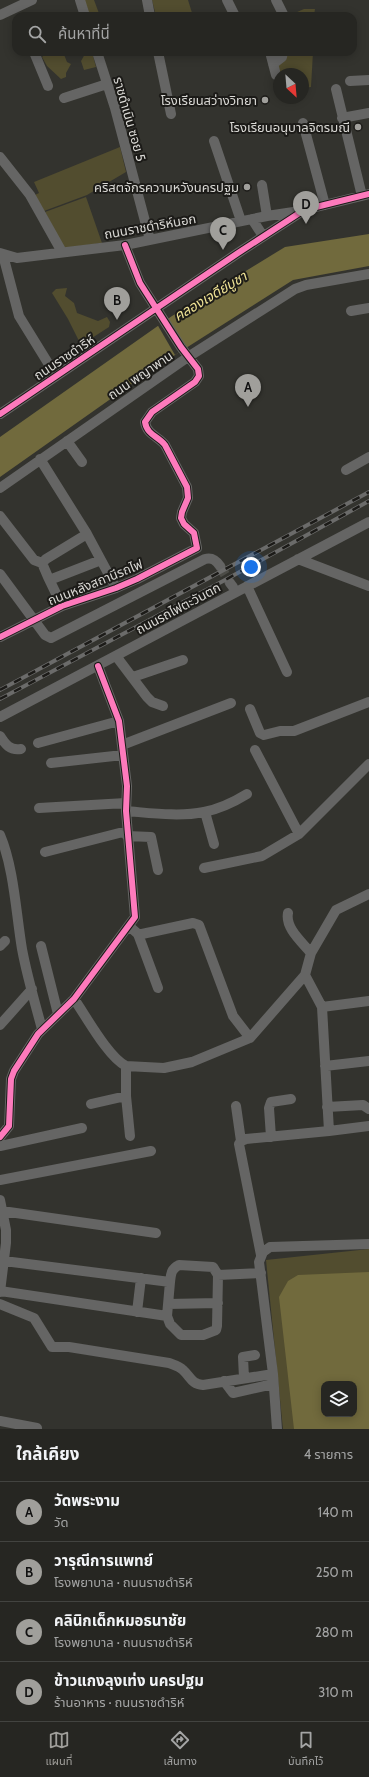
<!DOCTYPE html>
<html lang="th">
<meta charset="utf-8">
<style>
:root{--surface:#262622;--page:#2e2e2a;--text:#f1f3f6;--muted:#a4a5a5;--line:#424340;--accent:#a09f9b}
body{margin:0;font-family:Cabin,"Noto Sans Thai",sans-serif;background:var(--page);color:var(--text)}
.controls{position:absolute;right:12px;bottom:12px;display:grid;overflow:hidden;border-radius:8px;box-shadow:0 2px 10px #0003}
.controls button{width:36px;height:36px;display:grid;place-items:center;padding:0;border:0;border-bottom:1px solid var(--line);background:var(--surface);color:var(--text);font:20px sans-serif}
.compass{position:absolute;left:273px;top:68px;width:36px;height:36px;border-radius:50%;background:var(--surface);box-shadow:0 2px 10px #0003;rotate:154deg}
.you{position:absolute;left:251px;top:567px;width:14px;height:14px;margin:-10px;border:3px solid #fff;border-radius:50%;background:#1a73e8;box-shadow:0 0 0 6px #1a73e833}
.badge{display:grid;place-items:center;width:26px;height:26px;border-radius:50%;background:var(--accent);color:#111;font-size:13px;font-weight:700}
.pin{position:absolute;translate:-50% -33px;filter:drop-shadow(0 1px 2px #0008)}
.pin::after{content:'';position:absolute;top:21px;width:14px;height:12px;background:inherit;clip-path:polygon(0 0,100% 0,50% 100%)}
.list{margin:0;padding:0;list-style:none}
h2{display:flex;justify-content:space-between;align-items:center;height:52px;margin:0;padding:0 16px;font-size:17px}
h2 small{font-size:13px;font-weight:400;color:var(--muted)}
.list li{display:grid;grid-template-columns:26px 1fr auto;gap:12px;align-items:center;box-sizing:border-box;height:60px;padding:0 16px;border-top:1px solid var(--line)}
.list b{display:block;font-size:15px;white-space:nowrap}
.list p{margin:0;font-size:13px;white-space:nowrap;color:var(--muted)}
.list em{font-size:13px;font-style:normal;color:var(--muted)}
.icon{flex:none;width:22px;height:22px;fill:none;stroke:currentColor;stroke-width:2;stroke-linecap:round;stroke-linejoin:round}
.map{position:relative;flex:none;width:369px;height:1429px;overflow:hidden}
.search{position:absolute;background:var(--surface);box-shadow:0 2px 10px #0003;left:12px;right:12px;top:12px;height:44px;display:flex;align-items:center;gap:10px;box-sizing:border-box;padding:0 14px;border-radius:12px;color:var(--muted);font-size:15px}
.sheet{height:292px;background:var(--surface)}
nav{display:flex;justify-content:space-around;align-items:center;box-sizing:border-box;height:56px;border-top:1px solid var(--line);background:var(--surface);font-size:11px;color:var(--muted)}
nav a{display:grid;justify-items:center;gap:2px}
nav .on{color:var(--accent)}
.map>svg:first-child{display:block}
</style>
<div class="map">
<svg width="369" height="1429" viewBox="0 0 369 1429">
<rect width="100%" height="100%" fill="#33332e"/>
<!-- green -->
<path fill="#524d2f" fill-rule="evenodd" d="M 81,0 L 94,0 L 100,16 L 86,16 Z
M 152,0 L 188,0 L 193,16 L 156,16 Z
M 304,9 L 315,9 L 314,16 L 288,16 Z
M 47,52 L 63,52 L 67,62 L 71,64 L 66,73 L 66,77 L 61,79 L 47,66 L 42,57 Z
M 85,52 L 92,52 L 96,67 L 84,70 L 81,61 L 85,54 Z
M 287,52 L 313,52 L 311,87 L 303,88 L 303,74 L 279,74 L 276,66 Z
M 120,147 L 126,172 L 87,195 L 44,211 L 35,195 L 39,193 L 34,182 Z
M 86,197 L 102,243 L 64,248 L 45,212 Z
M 67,288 L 65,296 L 74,303 L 77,313 L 98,321 L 107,317 L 110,322 L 109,327 L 81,345 L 68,319 L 52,293 L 56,289 Z
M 369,1249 L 369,1429 L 283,1429 L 266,1260 ZM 324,1384 L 354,1384 L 354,1414 L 324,1414 Z"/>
<!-- water -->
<path fill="#716a3d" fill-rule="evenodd" d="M 369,234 L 369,266 L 293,280 L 153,369 L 0,477 L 0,437 L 172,316 L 285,247 Z
M 369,1272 L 369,1429 L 294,1429 L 279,1297 L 288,1281 L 298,1275 ZM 324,1384 L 354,1384 L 354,1414 L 324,1414 Z"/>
<!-- pier -->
<path fill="#33332e" d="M 167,318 L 186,348 L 175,355 L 157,324 Z"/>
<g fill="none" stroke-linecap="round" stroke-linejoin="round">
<!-- minor-tunnel -->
<path stroke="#4c4c47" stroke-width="10" stroke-dasharray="10 5" stroke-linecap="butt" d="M 220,566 L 230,583"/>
<!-- minor -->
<path stroke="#656564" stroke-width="10" d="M 80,0 L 85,16
M 147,0 L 150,16
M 227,0 L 235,16
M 276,0 L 284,16
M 0,15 L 32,0
M 34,52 L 48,86
M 97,52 L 115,108 L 150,240
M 158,52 L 171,114
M 270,52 L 276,75
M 273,64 L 282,57 L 283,52
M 350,81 L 369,80
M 336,89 L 362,196
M 64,98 L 107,84
M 342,118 L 369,113
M 303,123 L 325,205
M 214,141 L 241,221
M 0,157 L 30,195 L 62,252
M 262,185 L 267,216
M 252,219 L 263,236
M 0,253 L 17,258 L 125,245 L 267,216 L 300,211
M 3,255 L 19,316 L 56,376
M 351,311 L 369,308
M 0,414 L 238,253 L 304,210 L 369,194
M 67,441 L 82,462
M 40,459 L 87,534 L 116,588
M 346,470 L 369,457
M 0,488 L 188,357 L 295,289 L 306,285 L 369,274
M 0,516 L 34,560 L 42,563
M 87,534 L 46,559 L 42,563 L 48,577 L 52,579 L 101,560
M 298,559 L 369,586
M 0,574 L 45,635 L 51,638 L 205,559 C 212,557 216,560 220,566
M 48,577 L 62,606
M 230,583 L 233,587
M 247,586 L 287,672
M 0,637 L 62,606 L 116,588 L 137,579 L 197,548 L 194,533 L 184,524 L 181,518 L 182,512 L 188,498 L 187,487 L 165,445 C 158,436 147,435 145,422 L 152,412 L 195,382 L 199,376 L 198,369 L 181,347 L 140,283 L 125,245
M 116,656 L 147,697 L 152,702 L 163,706
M 133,677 L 183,660
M 250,709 L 260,733 L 264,735 L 280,731 L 294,731 L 369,702
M 0,717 L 369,522
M 0,736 C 5,744 10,751 21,749
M 38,743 L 119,721
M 122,745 L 231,703
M 255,750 L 299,834
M 51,763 L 123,755
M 39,808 L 126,803
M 126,811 C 151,813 179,817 204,812 C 219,809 234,802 247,794
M 205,812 L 214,844
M 0,835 C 14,868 16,913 22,949 C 27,976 35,1003 42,1029
M 127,836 L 151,837 L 158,870
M 45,852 L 127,831
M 204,868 L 262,856 L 299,834 L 369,764
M 288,913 C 285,928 302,942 311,953
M 129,926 L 138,934 L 142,934 L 193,923 L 199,925 L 233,1016 L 250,1038
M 138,934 L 158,988
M 0,946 L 5,941
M 41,946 L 58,1014
M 305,975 L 322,1007
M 74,999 C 86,1016 108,1057 126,1066 L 164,1068 L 192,1062 L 250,1038 L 305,975 L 311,953 L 336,910 L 369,894
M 369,1001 L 322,1007 L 329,1131 L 369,1126
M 0,1025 L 32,989
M 126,1066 L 126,1096 L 130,1136
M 325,1066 L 369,1061
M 91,1104 L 126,1096
M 236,1106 L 241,1141
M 327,1107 L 363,1105 L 369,1109
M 0,1137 L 9,1126 L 11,1079 L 14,1071 L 38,1034 L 74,999 L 135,917 L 126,811 L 127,786 L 119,721 L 98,666
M 271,1137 L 269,1108 L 271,1102 L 291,1099
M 0,1146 L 82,1128
M 0,1180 L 151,1151
M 0,1200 L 6,1230 L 6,1243 L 0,1292
M 2,1211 L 156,1233
M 261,1255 L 239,1144 L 241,1141 L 246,1139 L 329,1131
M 218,1275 L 261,1273
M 0,1291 L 167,1316 L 170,1282 L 4,1261
M 0,1304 L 34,1318 L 52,1347 L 69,1347 L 169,1363 C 174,1365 179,1366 183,1370 C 191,1377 191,1384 203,1385 L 273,1374
M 168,1304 L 218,1303
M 137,1312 L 141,1278
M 167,1316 L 170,1324 L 181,1335 L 203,1335 L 216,1330 L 217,1326 L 218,1275 L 213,1267 L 179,1265 C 171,1269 171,1274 170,1282
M 244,1378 L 243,1357 L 255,1355
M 224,1381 L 233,1393 L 273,1384
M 0,1421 L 37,1428
M 277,1429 L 273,1374 L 259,1262 L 263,1252 L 270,1247 L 369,1244"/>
<defs>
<path id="rail" d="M 0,690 L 369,492
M 0,699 L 225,580 L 369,501"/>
</defs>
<!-- rail casing -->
<use href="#rail" stroke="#6b6b6a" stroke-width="4"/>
<!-- rail -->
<use href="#rail" stroke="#1c1b18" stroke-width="2.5" stroke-dasharray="8" stroke-linecap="butt"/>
<defs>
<path id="cycleway" d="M 0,414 L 238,253 L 304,210 L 369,194
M 0,637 L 62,606 L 116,588 L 137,579 L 197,548 L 194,533 L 184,524 L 181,518 L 182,512 L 188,498 L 187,487 L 165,445 C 158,436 147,435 145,422 L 152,412 L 195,382 L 199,376 L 198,369 L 181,347 L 140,283 L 125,245
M 0,1137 L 9,1126 L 11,1079 L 14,1071 L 38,1034 L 74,999 L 135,917 L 126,811 L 127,786 L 119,721 L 98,666"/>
</defs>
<!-- cycleway casing -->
<use href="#cycleway" stroke="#1c1b18" stroke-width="8"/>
<!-- cycleway -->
<use href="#cycleway" stroke="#fd7abc" stroke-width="6"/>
</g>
<!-- markers -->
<g fill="#a09f9b" stroke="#1c1b18" stroke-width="1.5">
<circle cx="265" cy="100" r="4"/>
<circle cx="358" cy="127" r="4"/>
<circle cx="247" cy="187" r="4"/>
</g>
<g text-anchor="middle" stroke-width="4" stroke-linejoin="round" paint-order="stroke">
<!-- poi labels -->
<g font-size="13" fill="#dad9d5" stroke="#1c1b18" text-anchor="end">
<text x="257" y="105">โรงเรียนสว่างวิทยา</text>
<text x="350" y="132">โรงเรียนอนุบาลจิตรมณี</text>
<text x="239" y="192">คริสตจักรความหวังนครปฐม</text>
</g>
<!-- street labels -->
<g font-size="13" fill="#dad9d5" stroke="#1c1b18">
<text transform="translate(130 119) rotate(74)" y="5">ราชดำเนิน ซอย 5</text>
<text transform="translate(150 226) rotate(-10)" y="5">ถนนราชดำริห์นอก</text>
<text transform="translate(64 357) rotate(-34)" y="5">ถนนราชดำริห์</text>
<text transform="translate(140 375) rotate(-34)" y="5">ถนน พญาพาน</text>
<text transform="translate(95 582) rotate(-22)" y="5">ถนนหลังสถานีรถไฟ</text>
<text transform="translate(178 608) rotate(-28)" y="5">ถนนรถไฟตะวันตก</text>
</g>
<!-- water labels -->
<g font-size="14" font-style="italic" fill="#f0e395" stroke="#1c1b18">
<text transform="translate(210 296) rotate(-31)" y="5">คลองเจดีย์บูชา</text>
</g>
</g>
</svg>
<div class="controls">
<button><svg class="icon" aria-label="layers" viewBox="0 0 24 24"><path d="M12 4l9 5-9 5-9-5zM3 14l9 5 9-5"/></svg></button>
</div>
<svg class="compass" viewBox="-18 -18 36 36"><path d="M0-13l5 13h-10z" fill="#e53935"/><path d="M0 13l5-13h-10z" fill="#a4a5a5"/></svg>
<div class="you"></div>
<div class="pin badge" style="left:248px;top:407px">A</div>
<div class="pin badge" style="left:117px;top:320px">B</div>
<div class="pin badge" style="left:223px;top:250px">C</div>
<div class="pin badge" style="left:306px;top:224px">D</div>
<div class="search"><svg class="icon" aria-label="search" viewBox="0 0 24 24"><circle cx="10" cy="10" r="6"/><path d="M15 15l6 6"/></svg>ค้นหาที่นี่</div>
</div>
<section class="sheet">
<h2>ใกล้เคียง<small>4 รายการ</small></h2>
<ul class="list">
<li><span class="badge">A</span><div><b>วัดพระงาม</b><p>วัด</p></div><em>140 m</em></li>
<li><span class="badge">B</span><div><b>วารุณีการแพทย์</b><p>โรงพยาบาล · ถนนราชดำริห์</p></div><em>250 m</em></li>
<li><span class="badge">C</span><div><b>คลินิกเด็กหมอธนาชัย</b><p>โรงพยาบาล · ถนนราชดำริห์</p></div><em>280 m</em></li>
<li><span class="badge">D</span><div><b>ข้าวแกงลุงเท่ง นครปฐม</b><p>ร้านอาหาร · ถนนราชดำริห์</p></div><em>310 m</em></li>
</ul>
</section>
<nav>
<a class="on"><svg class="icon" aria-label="map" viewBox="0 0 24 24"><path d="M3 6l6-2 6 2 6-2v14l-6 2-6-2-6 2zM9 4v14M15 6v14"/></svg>แผนที่</a>
<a><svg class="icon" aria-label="directions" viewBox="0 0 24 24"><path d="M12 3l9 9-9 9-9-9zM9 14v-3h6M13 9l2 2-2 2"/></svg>เส้นทาง</a>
<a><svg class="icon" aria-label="saved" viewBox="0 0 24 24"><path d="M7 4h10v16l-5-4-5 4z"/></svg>บันทึกไว้</a>
</nav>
